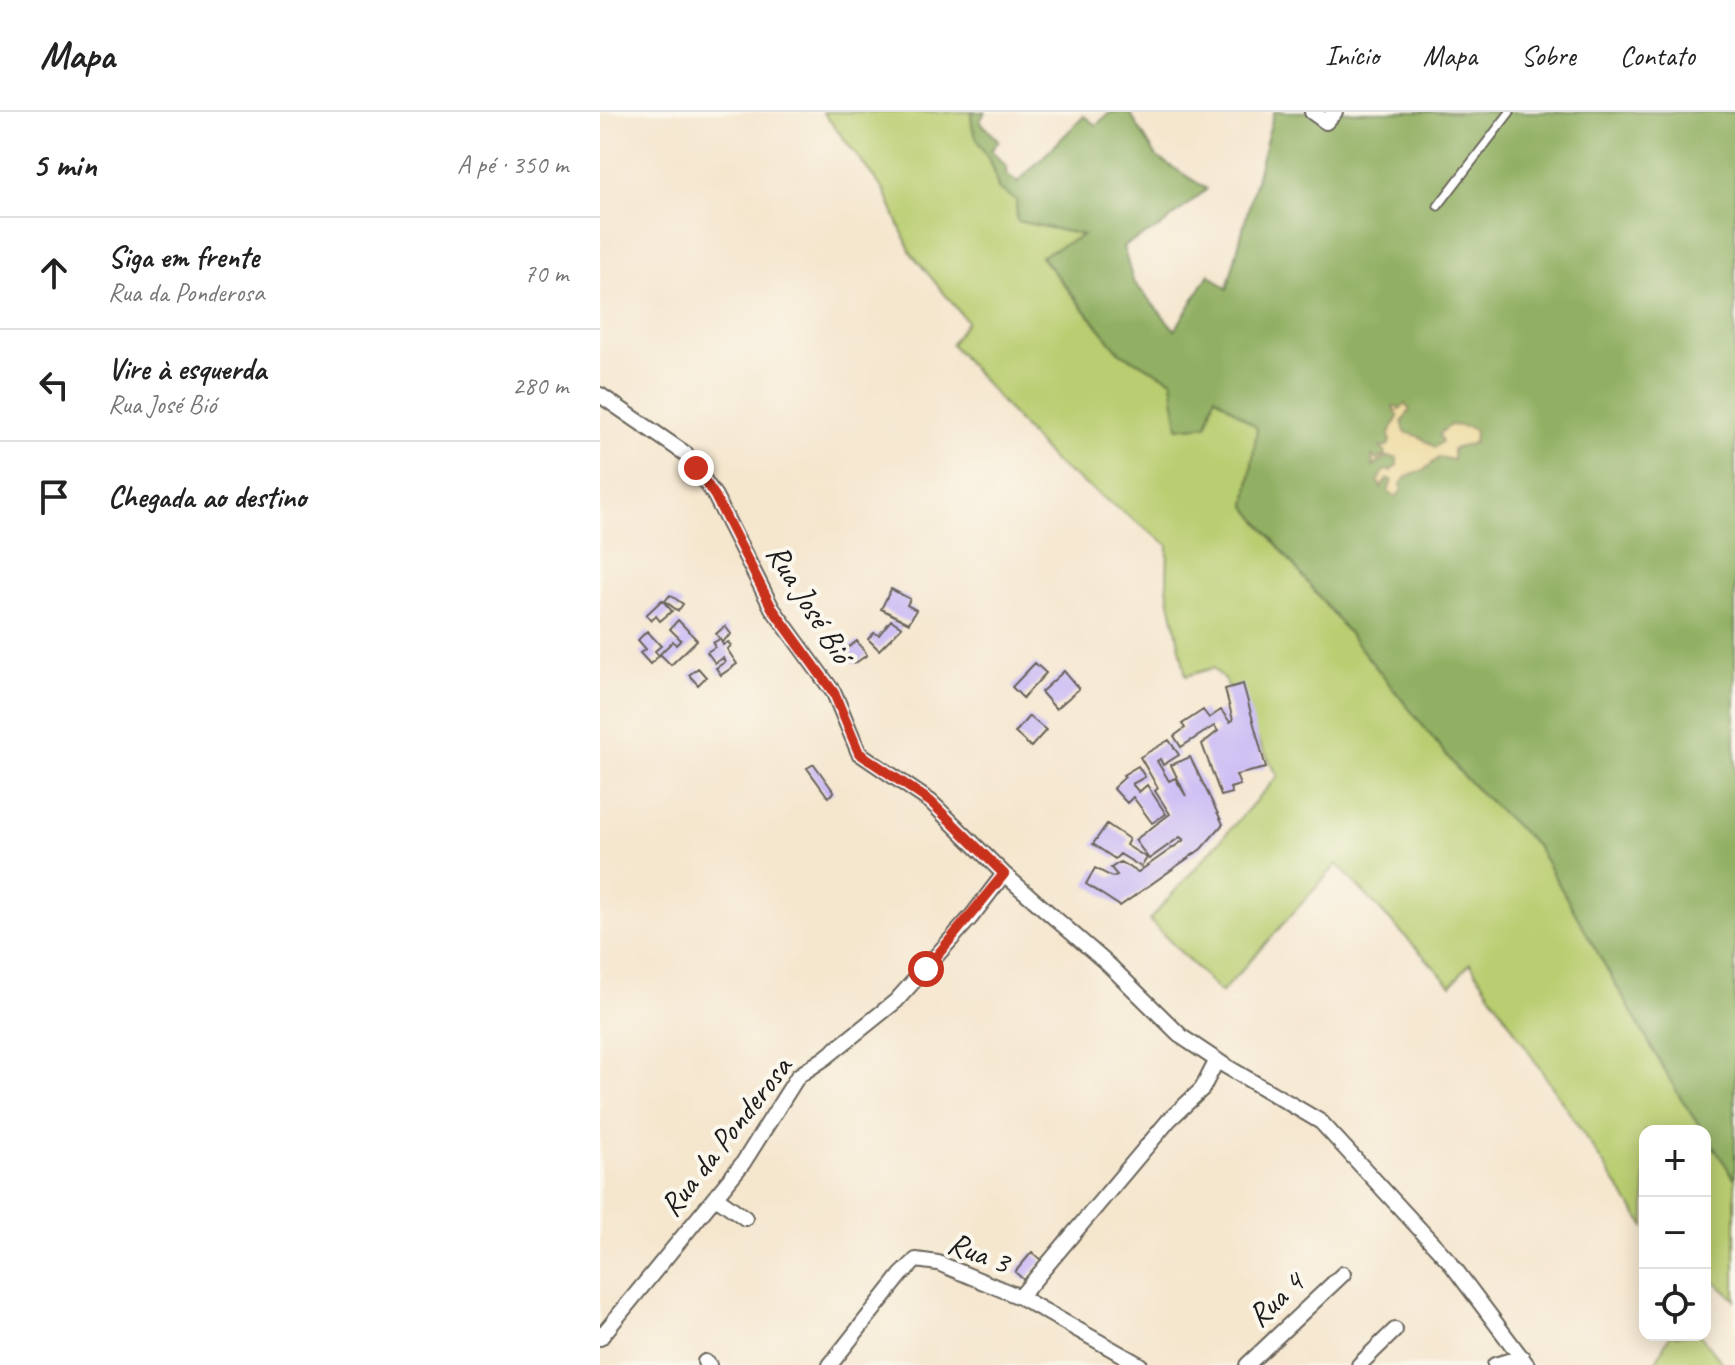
<!DOCTYPE html>
<html lang="pt">
<meta charset="utf-8">
<style>
:root{--surface:#fff;--page:#f6f6f6;--text:#222;--muted:#767676;--line:#e0e0e0}
body{margin:0;font-family:Caveat,sans-serif;background:var(--page);color:var(--text)}
.controls{position:absolute;right:24px;bottom:24px;display:grid;overflow:hidden;border-radius:16px;box-shadow:0 4px 20px #0003}
.controls button{width:72px;height:72px;display:grid;place-items:center;padding:0;border:0;border-bottom:2px solid var(--line);background:var(--surface);color:var(--text);font:40px sans-serif}
.stop{position:absolute;width:24px;height:24px;margin:-18px;border:6px solid #c8321e;border-radius:50%;background:#fff}
.stop.end{background:#c8321e;border-color:#fff;box-shadow:0 2px 8px #0008}
.list{margin:0;padding:0;list-style:none}
h2{display:flex;justify-content:space-between;align-items:center;height:104px;margin:0;padding:0 32px;font-size:34px}
h2 small{font-size:26px;font-weight:400;color:var(--muted)}
.list li{display:grid;grid-template-columns:52px 1fr auto;gap:24px;align-items:center;box-sizing:border-box;height:112px;padding:0 32px;border-top:2px solid var(--line)}
.list b{display:block;font-size:30px;white-space:nowrap}
.list p{margin:0;font-size:26px;white-space:nowrap;color:var(--muted)}
.list em{font-size:26px;font-style:normal;color:var(--muted)}
.icon{flex:none;width:44px;height:44px;fill:none;stroke:currentColor;stroke-width:2;stroke-linecap:round;stroke-linejoin:round}
.map{position:relative;flex:none;width:1135px;height:1253px;overflow:hidden}
header{display:flex;align-items:center;gap:48px;box-sizing:border-box;height:112px;padding:0 40px;background:var(--surface);border-bottom:2px solid var(--line)}
header strong{font-size:38px}
nav{display:flex;gap:44px;margin-inline-start:auto;font-size:28px}
main{display:flex}
aside{flex:1;background:var(--surface)}
.map>svg:first-child{display:block}
</style>
<header>
<strong>Mapa</strong>
<nav><a>Início</a><a>Mapa</a><a>Sobre</a><a>Contato</a></nav>
</header>
<main>
<aside>
<h2>5 min<small>A pé · 350 m</small></h2>
<ul class="list">
<li><svg class="icon" aria-label="ahead" viewBox="0 0 24 24"><path d="M12 20V5M6 11l6-6 6 6"/></svg><div><b>Siga em frente</b><p>Rua da Ponderosa</p></div><em>70 m</em></li>
<li><svg class="icon" aria-label="left" viewBox="0 0 24 24"><path d="M17 20v-9H6M10 6l-5 5 5 5"/></svg><div><b>Vire à esquerda</b><p>Rua José Bió</p></div><em>280 m</em></li>
<li><svg class="icon" aria-label="arrive" viewBox="0 0 24 24"><path d="M6 21V4h12l-3 4 3 4H6"/></svg><div><b>Chegada ao destino</b></div></li>
</ul>
</aside>
<div class="map">
<svg width="1135" height="1253" viewBox="0 0 1135 1253">
<rect width="100%" height="100%" fill="#fbf7ec"/>
<filter id="ink" filterUnits="userSpaceOnUse"><feTurbulence type="fractalNoise" baseFrequency=".0125" numOctaves="2"/><feDisplacementMap in="SourceGraphic" scale="16" xChannelSelector="R" yChannelSelector="G"/><feConvolveMatrix kernelMatrix="1 2 1 2 8 2 1 2 1" color-interpolation-filters="sRGB"/></filter>
<filter id="wash" filterUnits="userSpaceOnUse"><feTurbulence type="fractalNoise" baseFrequency=".006" numOctaves="4" result="noise"/><feDisplacementMap in="SourceGraphic" scale="32" xChannelSelector="R" yChannelSelector="G"/><feGaussianBlur stdDeviation="1.8" result="paint"/><feColorMatrix in="noise" values="0 0 0 0 0 0 0 0 0 0 0 0 0 0 0 0 0 1.4 0 .05"/><feComposite in="paint" operator="in"/></filter>
<g filter="url(#wash)">
<rect width="100%" height="100%" fill="#f5e6ce"/>
<!-- green -->
<path fill="#b9cd71" stroke="#6a7446" stroke-width="2" d="M 223,0 L 372,0 C 368,21 385,37 393,56 C 395,62 396,70 398,76 L 417,88 L 417,109 L 484,123 L 441,145 L 520,241 L 572,268 L 579,316 L 615,284 L 658,316 L 646,394 L 865,666 L 937,734 L 1077,980 L 1103,1019 L 1045,1019 L 1045,1115 L 870,851 L 851,873 L 737,752 L 621,881 L 549,808 L 678,664 L 626,570 L 613,556 L 586,564 L 567,475 L 568,433 L 453,349 L 351,232 L 367,209 L 311,141 L 285,80 Z
M 1105,1022 L 1135,1067 L 1135,1188 L 1105,1160 Z
M 1070,1223 L 1100,1223 L 1124,1253 L 1054,1253 Z"/>
<!-- forest -->
<path fill="#92b063" stroke="#576640" stroke-width="2" d="M 372,0 L 385,0 L 380,9 L 399,29 L 391,38 L 407,55 L 406,62 L 418,70 L 484,4 L 496,13 L 511,0 L 529,0 L 557,45 L 607,77 L 559,116 L 523,134 L 533,169 L 575,218 L 609,162 L 627,177 L 674,0 L 1135,0 L 1135,1067 L 1077,980 L 937,734 L 865,666 L 646,394 L 657,316 L 615,284 L 607,313 L 578,316 L 572,268 L 520,241 L 441,144 L 483,123 L 417,109 L 416,88 L 398,76 C 396,70 396,62 393,56 C 385,37 368,21 372,0 Z"/>
<!-- sand -->
<path fill="#eeda9e" stroke="#857b5d" stroke-width="2" d="M 805,292 L 810,298 L 802,310 L 805,320 L 818,324 L 835,335 L 842,330 L 839,322 L 850,313 L 868,315 L 875,319 L 874,331 L 853,337 L 853,348 L 840,345 L 824,358 L 806,365 L 801,372 L 802,378 L 796,385 L 788,380 L 792,368 L 787,367 L 781,376 L 778,369 L 785,358 L 791,359 L 797,353 L 797,346 L 787,345 L 773,355 L 772,344 L 777,348 L 785,344 L 786,341 L 780,335 L 787,335 L 790,330 L 789,322 L 798,305 L 793,294 L 798,294 L 799,298 Z"/>
<g id="blocks">
<!-- building -->
<path fill="#c6b6f5" d="M 291,477 L 310,487 L 307,493 L 316,498 L 309,511 L 281,497 Z
M 70,483 L 83,492 L 78,499 L 65,489 Z
M 62,488 L 72,499 L 60,509 L 56,504 L 51,509 L 46,503 Z
M 78,508 L 97,528 L 71,553 L 60,542 L 73,529 L 76,533 L 81,528 L 70,517 Z
M 291,508 L 302,515 L 279,538 L 268,527 L 274,521 L 279,523 Z
M 125,514 L 131,522 L 122,530 L 116,522 Z
M 47,519 L 61,534 L 55,539 L 59,544 L 50,552 L 40,541 L 46,537 L 38,528 Z
M 120,527 L 123,533 L 128,530 L 131,534 L 127,537 L 137,552 L 121,563 L 116,556 L 125,550 L 123,546 L 115,551 L 107,540 L 115,535 L 113,531 Z
M 257,529 L 267,543 L 254,552 L 244,539 Z
M 435,551 L 446,561 L 423,586 L 412,575 Z
M 98,556 L 106,565 L 98,573 L 89,563 Z
M 464,559 L 479,577 L 456,597 L 441,580 Z
M 643,572 L 666,656 L 636,663 L 640,673 L 630,676 L 632,681 L 621,684 L 602,632 L 618,619 L 614,614 L 581,635 L 574,624 L 585,616 L 582,612 L 603,598 L 609,606 L 621,598 L 630,610 L 633,608 L 625,577 Z
M 429,604 L 446,618 L 431,635 L 415,621 Z
M 569,628 L 579,643 L 563,653 L 560,647 L 557,649 L 569,669 L 575,666 L 586,684 L 571,653 L 590,645 L 623,712 L 601,737 L 520,794 L 486,772 L 495,756 L 512,765 L 517,763 L 511,756 L 520,750 L 538,760 L 584,728 L 580,725 L 549,747 L 535,728 L 570,702 L 555,679 L 558,676 L 540,645 Z
M 214,652 L 234,680 L 228,685 L 207,656 Z
M 538,654 L 545,665 L 532,672 L 539,680 L 547,673 L 566,702 L 552,711 L 533,685 L 527,691 L 513,676 L 525,665 L 523,663 Z
M 507,712 L 529,727 L 526,733 L 547,746 L 541,755 L 520,742 L 515,747 L 493,732 Z
M 432,1140 L 442,1149 L 425,1169 L 415,1160 Z"/>
</g>
</g>
<g filter="url(#ink)">
<use href="#blocks" fill-opacity="0" stroke="#68635a" stroke-width="2"/>
<g fill="none" stroke-linecap="round" stroke-linejoin="round">
<defs>
<path id="lane" d="M 838,94 L 910,0"/>
<path id="street" d="M 712,0 L 726,10 L 735,0
M 0,283 L 86,342 L 115,384 L 172,496 L 234,581 L 259,641 L 331,690 L 404,762 L 510,854 L 582,925 L 624,953 L 721,1010 L 849,1149 L 927,1253
M 116,1085 L 145,1106
M 420,1185 L 569,1008 L 602,977 L 617,948
M 0,1226 L 143,1051 L 198,964 L 225,946 L 296,889 L 371,805 L 404,762
M 105,1250 L 109,1253
M 230,1253 L 301,1163 L 316,1148 L 338,1151 L 420,1185 L 540,1253
M 647,1253 L 743,1162
M 759,1253 L 795,1218
M 895,1253 L 922,1245"/>
</defs>
<!-- lane casing -->
<use href="#lane" stroke="#68635a" stroke-width="11"/>
<!-- street casing -->
<use href="#street" stroke="#68635a" stroke-width="18"/>
<!-- lane -->
<use href="#lane" stroke="#fff" stroke-width="7"/>
<!-- street -->
<use href="#street" stroke="#fff" stroke-width="14"/>
</g>
</g>
<g fill="none" stroke-linecap="round" stroke-linejoin="round" filter="url(#ink)">
<!-- route -->
<path stroke="#c8321e" stroke-width="10" d="M 96,356 L 115,384 L 172,496 L 234,581 L 259,641 L 331,690 L 404,762 L 326,857"/>
</g>
<g text-anchor="middle" stroke-width="8" stroke-linejoin="round" paint-order="stroke">
<!-- street labels -->
<g font-size="32" fill="#1c1c1c" stroke="#fbf7ec">
<text transform="translate(210 491) rotate(58)" y="11">Rua José Bió</text>
<text transform="translate(125 1024) rotate(-52)" y="11">Rua da Ponderosa</text>
<text transform="translate(379 1140) rotate(21)" y="11">Rua 3</text>
<text transform="translate(675 1187) rotate(-43)" y="11">Rua 4</text>
</g>
</g>
</svg>
<div class="controls">
<button>+</button>
<button>−</button>
<button><svg class="icon" aria-label="locate" viewBox="0 0 24 24"><circle cx="12" cy="12" r="6"/><path d="M12 2v4M12 18v4M2 12h4M18 12h4"/></svg></button>
</div>
<div class="stop" style="left:326px;top:857px"></div>
<div class="stop end" style="left:96px;top:356px"></div>
</div>
</main>
